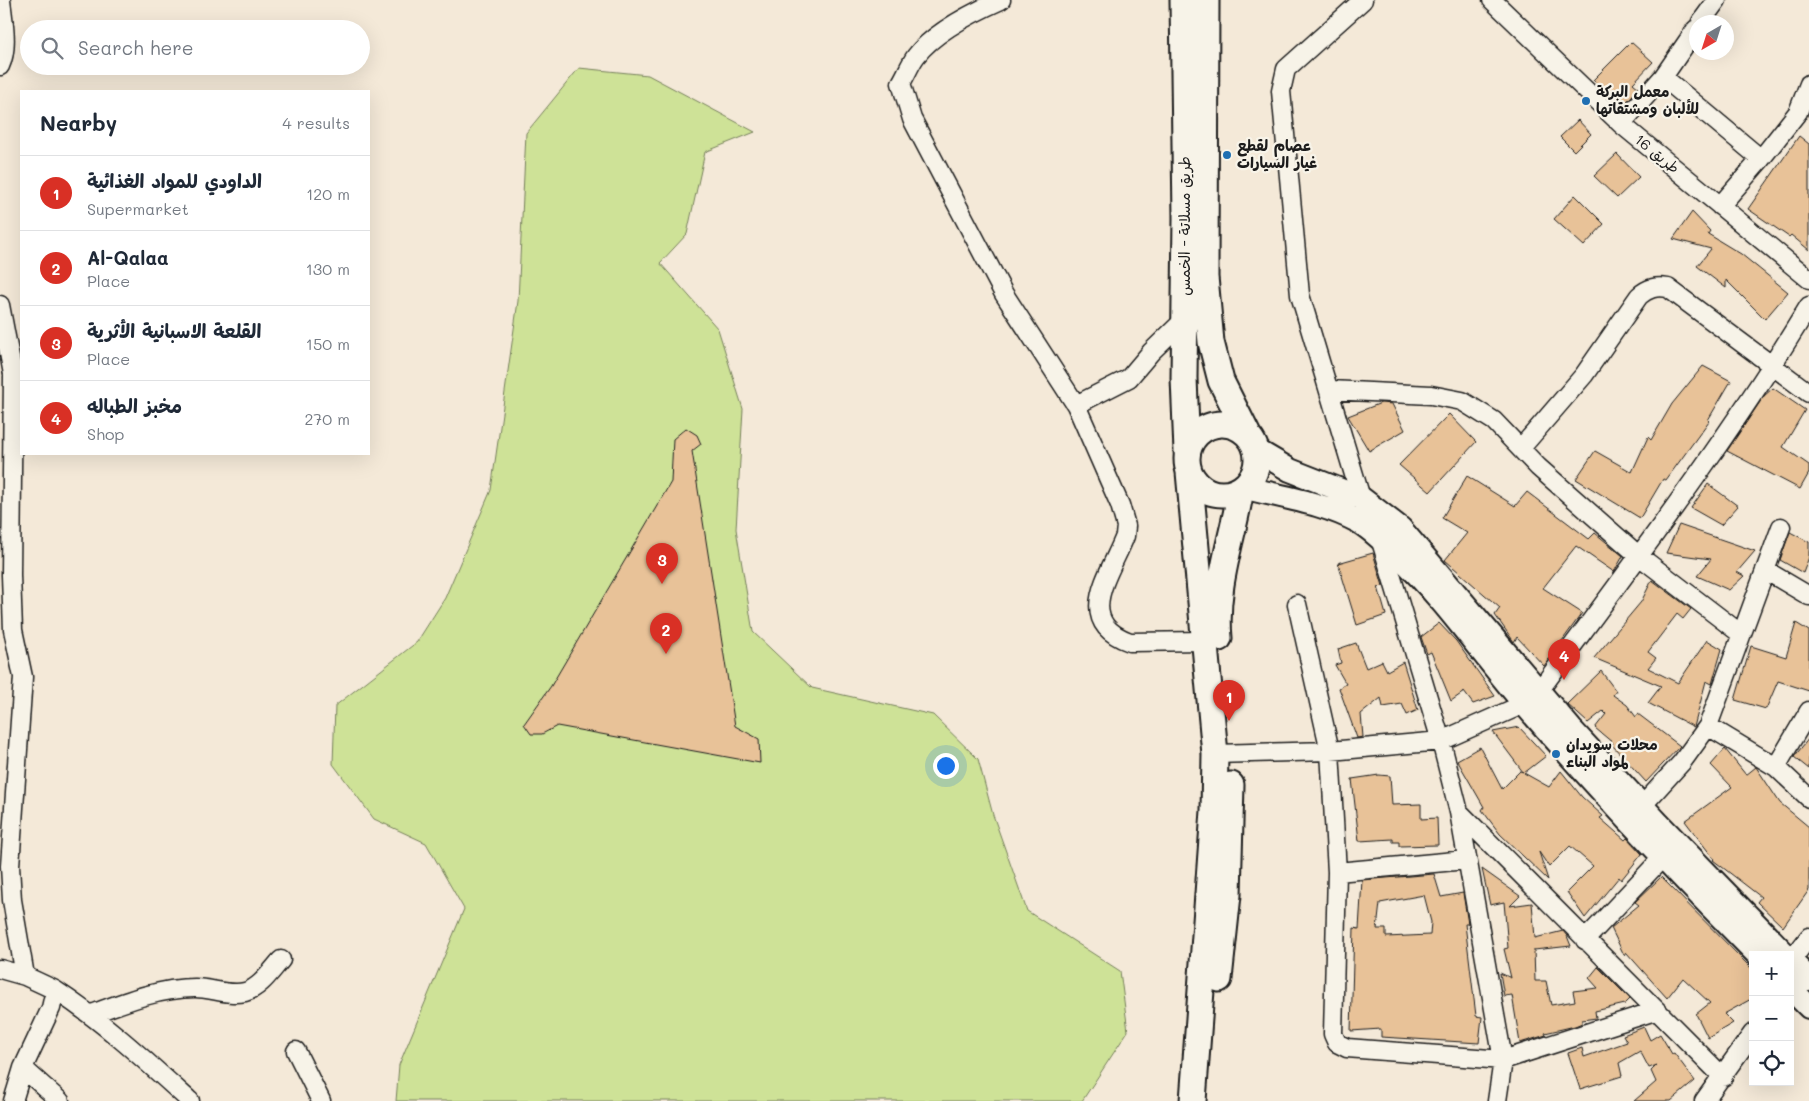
<!DOCTYPE html>
<meta charset="utf-8">
<style>
:root{--surface:#fff;--page:#f2f2f3;--text:#1f2937;--muted:#747a83;--line:#e0e1e3;--accent:#d93025}
body{margin:0;font-family:Mali,"Playpen Sans Arabic",sans-serif;background:var(--page);color:var(--text)}
.controls{position:absolute;right:15px;bottom:15px;display:grid;overflow:hidden;border-radius:0px;box-shadow:0 5px 20px #0002}
.controls button{width:45px;height:45px;display:grid;place-items:center;padding:0;border:0;border-bottom:1px solid var(--line);background:var(--surface);color:var(--text);font:25px sans-serif}
.compass{position:absolute;left:1689px;top:15px;width:45px;height:45px;border-radius:50%;background:var(--surface);box-shadow:0 5px 20px #0002;rotate:219deg}
.you{position:absolute;left:945px;top:765px;width:18px;height:18px;margin:-12px;border:4px solid #fff;border-radius:50%;background:#1a73e8;box-shadow:0 0 0 8px #1a73e833}
.badge{display:grid;place-items:center;width:32px;height:32px;border-radius:50%;background:var(--accent);color:#fff;font-size:16px;font-weight:700}
.pin{position:absolute;translate:-50% -41px;filter:drop-shadow(0 1px 2px #0008)}
.pin::after{content:'';position:absolute;top:26px;width:18px;height:15px;background:inherit;clip-path:polygon(0 0,100% 0,50% 100%)}
.list{margin:0;padding:0;list-style:none}
h2{display:flex;justify-content:space-between;align-items:center;height:65px;margin:0;padding:0 20px;font-size:21px}
h2 small{font-size:16px;font-weight:400;color:var(--muted)}
.list li{display:grid;grid-template-columns:32px 1fr auto;gap:15px;align-items:center;box-sizing:border-box;height:75px;padding:0 20px;border-top:1px solid var(--line)}
.list b{display:block;font-size:19px;white-space:nowrap}
.list p{margin:0;font-size:16px;white-space:nowrap;color:var(--muted)}
.list em{font-size:16px;font-style:normal;color:var(--muted)}
.icon{flex:none;width:28px;height:28px;fill:none;stroke:currentColor;stroke-width:2;stroke-linecap:round;stroke-linejoin:round}
.map{position:relative;flex:none;width:1809px;height:1101px;overflow:hidden}
.search{position:absolute;background:var(--surface);box-shadow:0 5px 20px #0002;left:20px;top:20px;width:350px;height:55px;display:flex;align-items:center;gap:12px;box-sizing:border-box;padding:0 18px;border-radius:28px;color:var(--muted);font-size:19px}
.panel{position:absolute;background:var(--surface);box-shadow:0 5px 20px #0002;left:20px;top:90px;width:350px;height:365px;border-radius:0px}
.map>svg:first-child{display:block}
</style>
<div class="map">
<svg width="1809" height="1101" viewBox="0 0 1809 1101">
<rect width="100%" height="100%" fill="#f4e9d8"/>
<filter id="ink" filterUnits="userSpaceOnUse"><feTurbulence type="fractalNoise" baseFrequency=".02" numOctaves="2"/><feDisplacementMap in="SourceGraphic" scale="10" xChannelSelector="R" yChannelSelector="G"/><feConvolveMatrix kernelMatrix="1 2 1 2 8 2 1 2 1" color-interpolation-filters="sRGB"/></filter>
<g filter="url(#ink)">
<!-- green -->
<path fill="#cee297" stroke="#757f5a" d="M 579,68 L 648,75 L 755,132 L 705,152 L 687,234 L 660,263 L 718,329 L 743,409 L 736,529 L 753,632 L 812,688 L 933,715 L 978,759 L 993,815 L 1027,911 L 1120,971 L 1128,1031 L 1082,1101 L 396,1101 L 399,1065 L 464,909 L 426,843 L 374,819 L 333,764 L 335,706 L 417,642 L 445,598 L 491,490 L 518,301 L 526,133 Z"/>
<!-- building -->
<path fill="#e8c298" stroke="#1c1c1c" fill-rule="evenodd" d="M 1631,42 L 1653,62 L 1633,83 L 1639,88 L 1622,107 L 1593,80 Z
M 1578,120 L 1591,134 L 1574,151 L 1560,137 Z
M 1799,136 L 1809,144 L 1809,250 L 1791,235 L 1789,237 L 1748,209 Z
M 1617,154 L 1639,177 L 1617,198 L 1594,176 Z
M 1575,195 L 1604,224 L 1584,246 L 1554,219 Z
M 1692,212 L 1710,231 L 1708,234 L 1741,254 L 1788,292 L 1765,319 L 1726,280 L 1726,288 L 1697,266 L 1711,249 L 1673,239 Z
M 1703,366 L 1731,381 L 1708,420 L 1709,421 L 1666,480 L 1663,479 L 1640,518 L 1576,479 L 1595,451 L 1632,472 L 1648,437 L 1651,440 L 1672,404 Z
M 1773,388 L 1805,410 L 1783,447 L 1809,465 L 1809,473 L 1800,489 L 1727,451 L 1764,396 Z
M 1381,403 L 1392,404 L 1405,430 L 1369,451 L 1348,416 Z
M 1449,414 L 1476,442 L 1430,492 L 1399,465 Z
M 686,428 L 697,435 L 701,444 L 692,451 L 735,726 L 759,739 L 760,763 L 557,726 L 542,734 L 531,734 L 524,724 L 551,686 L 671,482 L 673,439 Z
M 1467,476 L 1515,506 L 1527,492 L 1589,539 L 1595,533 L 1623,556 L 1614,572 L 1576,546 L 1543,588 L 1582,613 L 1544,666 L 1517,637 L 1514,642 L 1512,639 L 1495,615 L 1500,608 L 1445,560 L 1467,533 L 1442,518 Z
M 1708,484 L 1738,506 L 1721,525 L 1691,508 Z
M 1679,525 L 1755,551 L 1737,572 L 1744,576 L 1729,590 L 1697,576 L 1711,559 L 1666,553 Z
M 1790,532 L 1809,542 L 1809,557 L 1803,573 L 1780,560 Z
M 1373,553 L 1383,586 L 1378,587 L 1386,615 L 1357,625 L 1338,563 Z
M 1652,580 L 1691,609 L 1683,619 L 1677,614 L 1648,652 L 1656,658 L 1648,668 L 1678,683 L 1707,640 L 1722,649 L 1712,684 L 1706,681 L 1694,727 L 1648,703 L 1661,686 L 1594,658 L 1641,602 Z
M 1439,623 L 1456,641 L 1495,696 L 1473,704 L 1464,692 L 1451,701 L 1431,652 L 1427,654 L 1421,637 Z
M 1796,623 L 1809,631 L 1809,691 L 1778,681 L 1766,709 L 1735,700 L 1751,646 L 1786,657 Z
M 1356,643 L 1366,668 L 1382,661 L 1387,671 L 1403,662 L 1418,710 L 1407,715 L 1402,704 L 1383,707 L 1381,698 L 1361,714 L 1363,737 L 1357,738 L 1339,688 L 1346,684 L 1335,665 L 1341,663 L 1338,649 Z
M 1601,671 L 1616,691 L 1613,695 L 1627,705 L 1636,717 L 1638,714 L 1680,746 L 1646,782 L 1612,745 L 1613,743 L 1595,728 L 1606,714 L 1603,711 L 1588,723 L 1567,704 Z
M 1519,727 L 1546,756 L 1524,773 L 1549,787 L 1561,771 L 1582,797 L 1603,816 L 1600,818 L 1625,840 L 1627,838 L 1642,854 L 1621,880 L 1619,877 L 1585,918 L 1567,892 L 1593,866 L 1570,846 L 1549,867 L 1539,852 L 1548,880 L 1500,834 L 1482,810 L 1484,807 L 1457,760 L 1480,747 L 1502,789 L 1520,771 L 1523,772 L 1493,732 Z
M 1809,738 L 1809,769 L 1794,757 Z
M 1725,749 L 1746,775 L 1756,767 L 1780,803 L 1809,827 L 1809,890 L 1783,927 L 1757,902 L 1761,897 L 1713,860 L 1714,859 L 1685,821 L 1732,787 L 1711,765 Z
M 1379,775 L 1390,776 L 1392,805 L 1421,804 L 1421,819 L 1437,818 L 1438,845 L 1399,846 L 1399,842 L 1393,842 L 1393,839 L 1359,841 L 1352,779 Z
M 1482,869 L 1520,896 L 1510,906 L 1532,903 L 1535,938 L 1563,931 L 1567,936 L 1571,946 L 1534,950 L 1535,981 L 1546,981 L 1551,1005 L 1575,1001 L 1573,991 L 1598,988 L 1589,978 L 1598,967 L 1630,999 L 1625,1004 L 1595,1011 L 1596,1018 L 1582,1020 L 1582,1023 L 1575,1026 L 1545,1033 L 1546,1035 L 1520,1043 L 1512,995 L 1504,996 L 1500,973 L 1511,978 L 1504,949 L 1508,948 L 1504,902 L 1490,905 Z
M 1434,874 L 1441,897 L 1463,893 L 1468,924 L 1465,924 L 1476,1016 L 1482,1017 L 1479,1043 L 1381,1037 L 1381,1029 L 1351,1031 L 1354,928 L 1359,929 L 1362,880 ZM 1424,895 L 1431,922 L 1430,935 L 1386,937 L 1386,929 L 1377,929 L 1380,903 Z
M 1661,877 L 1753,970 L 1753,998 L 1724,1014 L 1733,1023 L 1708,1038 L 1696,1014 L 1710,1003 L 1683,978 L 1667,998 L 1626,952 L 1624,955 L 1611,928 L 1639,905 L 1635,902 Z
M 1644,1027 L 1650,1040 L 1660,1034 L 1672,1054 L 1674,1053 L 1695,1081 L 1671,1101 L 1634,1101 L 1656,1082 L 1651,1071 L 1657,1065 L 1649,1068 L 1640,1051 L 1619,1063 L 1622,1076 L 1580,1089 L 1568,1053 L 1582,1048 L 1584,1057 L 1627,1042 L 1623,1035 Z"/>
<g fill="none" stroke-linecap="round" stroke-linejoin="round">
<defs>
<path id="minor" d="M 1001,0 C 974,12 934,32 916,56 C 910,64 906,75 901,83 L 912,119 L 1004,294 L 1076,405 L 1120,505 L 1126,526 L 1125,536 C 1111,573 1072,621 1130,642 L 1204,641
M 1492,0 L 1621,124 L 1809,279
M 1701,22 L 1717,0
M 0,66 C 9,47 3,20 1,0
M 1663,77 L 1761,159
M 1621,124 L 1663,77 L 1696,29
M 1720,206 L 1761,159 L 1798,112 L 1809,84
M 0,305 L 13,374 L 11,575 L 13,630 L 23,677 L 10,866 L 12,900 L 25,976
M 1330,390 L 1431,395 L 1462,401 L 1494,421 L 1538,467 L 1639,556 L 1741,634
M 1076,405 L 1129,378 L 1151,352 L 1185,319
M 1521,448 L 1584,375 L 1639,296 C 1648,288 1656,286 1668,288 L 1809,393
M 1361,498 L 1300,295 L 1281,91 L 1286,69 L 1363,0
M 1380,538 L 1441,741 L 1459,812 L 1503,1060 L 1497,1101
M 1765,570 L 1809,596
M 1297,604 L 1330,751 L 1337,872 L 1333,1034 L 1337,1043 L 1347,1048 L 1503,1060 L 1655,1011
M 1539,691 C 1632,565 1728,440 1809,306
M 1708,726 L 1776,767 L 1809,798
M 1215,754 L 1330,751 L 1441,741 L 1524,704
M 1776,767 L 1809,711
M 1642,806 L 1682,762 L 1708,726 L 1781,527
M 1459,812 L 1723,1077
M 1337,872 L 1466,860
M 1585,940 L 1662,858
M 1790,962 L 1809,937
M 0,969 L 25,976 L 55,990 L 51,1008 L 23,1068 L 13,1101
M 55,990 C 104,1022 146,1061 190,1101
M 92,1014 C 124,1002 160,988 195,988 C 211,988 229,996 245,992 C 260,988 271,971 281,960
M 296,1051 L 321,1101
M 23,1068 L 60,1101
M 1704,1101 L 1753,1033"/>
<path id="major" d="M 1256,450 L 1290,470 L 1361,498 L 1400,528 L 1571,729 L 1659,824 L 1786,955
M 1243,487 C 1281,497 1325,503 1359,522 C 1374,531 1386,544 1399,556 C 1447,602 1483,656 1526,706 C 1600,792 1678,874 1758,955
M 1790,960 L 1809,979
M 1790,988 L 1809,1007"/>
<path id="highway" d="M 1183,0 L 1186,218 L 1184,378 L 1187,452
M 1206,0 L 1205,277 L 1211,342 L 1221,381 L 1248,435
M1187 459a35 35 0 1 1 70 0a35 35 0 1 1-70 0Z
M 1189,472 L 1215,754 L 1214,811 L 1193,1101
M 1219,638 C 1214,585 1233,539 1241,489
M 1219,979 L 1228,895 L 1231,785"/>
</defs>
<!-- minor casing -->
<use href="#minor" stroke="#1c1c1c" stroke-width="21"/>
<!-- major casing -->
<use href="#major" stroke="#1c1c1c" stroke-width="26"/>
<!-- highway casing -->
<use href="#highway" stroke="#1c1c1c" stroke-width="29"/>
<!-- minor -->
<use href="#minor" stroke="#f7f3e8" stroke-width="18"/>
<!-- major -->
<use href="#major" stroke="#f7f3e8" stroke-width="22"/>
<!-- highway -->
<use href="#highway" stroke="#f7f3e8" stroke-width="25"/>
</g>
</g>
<!-- markers -->
<g fill="#1f6fb2" stroke="#f7f3e8" stroke-width="2">
<circle cx="1586" cy="101" r="5"/>
<circle cx="1227" cy="155" r="5"/>
<circle cx="1556" cy="754" r="5"/>
</g>
<g text-anchor="middle" stroke-width="4.5" stroke-linejoin="round" paint-order="stroke">
<!-- poi labels -->
<g font-size="15" font-weight="bold" fill="#1c1c1c" stroke="#f7f3e8" text-anchor="start">
<text x="1596" y="97">معمل البركة<tspan x="1596" dy="17">للألبان ومشتقاتها</tspan></text>
<text x="1237" y="151">عصام لقطع<tspan x="1237" dy="17">غيار السيارات</tspan></text>
<text x="1566" y="750">محلات سويدان<tspan x="1566" dy="17">لمواد البناء</tspan></text>
</g>
<!-- street labels -->
<g font-size="15" fill="#1c1c1c" stroke="#f7f3e8">
<text transform="translate(1657 154) rotate(39)" y="5">طريق 16</text>
<text transform="translate(1185 226) rotate(-90)" y="5">طريق مسلاتة - الخمس</text>
</g>
</g>
</svg>
<div class="controls">
<button>+</button>
<button>−</button>
<button><svg class="icon" aria-label="locate" viewBox="0 0 24 24"><circle cx="12" cy="12" r="6"/><path d="M12 2v4M12 18v4M2 12h4M18 12h4"/></svg></button>
</div>
<svg class="compass" viewBox="-18 -18 36 36"><path d="M0-13l5 13h-10z" fill="#e53935"/><path d="M0 13l5-13h-10z" fill="#747a83"/></svg>
<div class="you"></div>
<div class="pin badge" style="left:1229px;top:721px">1</div>
<div class="pin badge" style="left:666px;top:654px">2</div>
<div class="pin badge" style="left:662px;top:584px">3</div>
<div class="pin badge" style="left:1564px;top:680px">4</div>
<div class="search"><svg class="icon" aria-label="search" viewBox="0 0 24 24"><circle cx="10" cy="10" r="6"/><path d="M15 15l6 6"/></svg>Search here</div>
<section class="panel">
<h2>Nearby<small>4 results</small></h2>
<ul class="list">
<li><span class="badge">1</span><div><b>الداودي للمواد الغذائية</b><p>Supermarket</p></div><em>120 m</em></li>
<li><span class="badge">2</span><div><b>Al-Qalaa</b><p>Place</p></div><em>130 m</em></li>
<li><span class="badge">3</span><div><b>القلعة الاسبانية الأثرية</b><p>Place</p></div><em>150 m</em></li>
<li><span class="badge">4</span><div><b>مخبز الطباله</b><p>Shop</p></div><em>270 m</em></li>
</ul>
</section>
</div>
